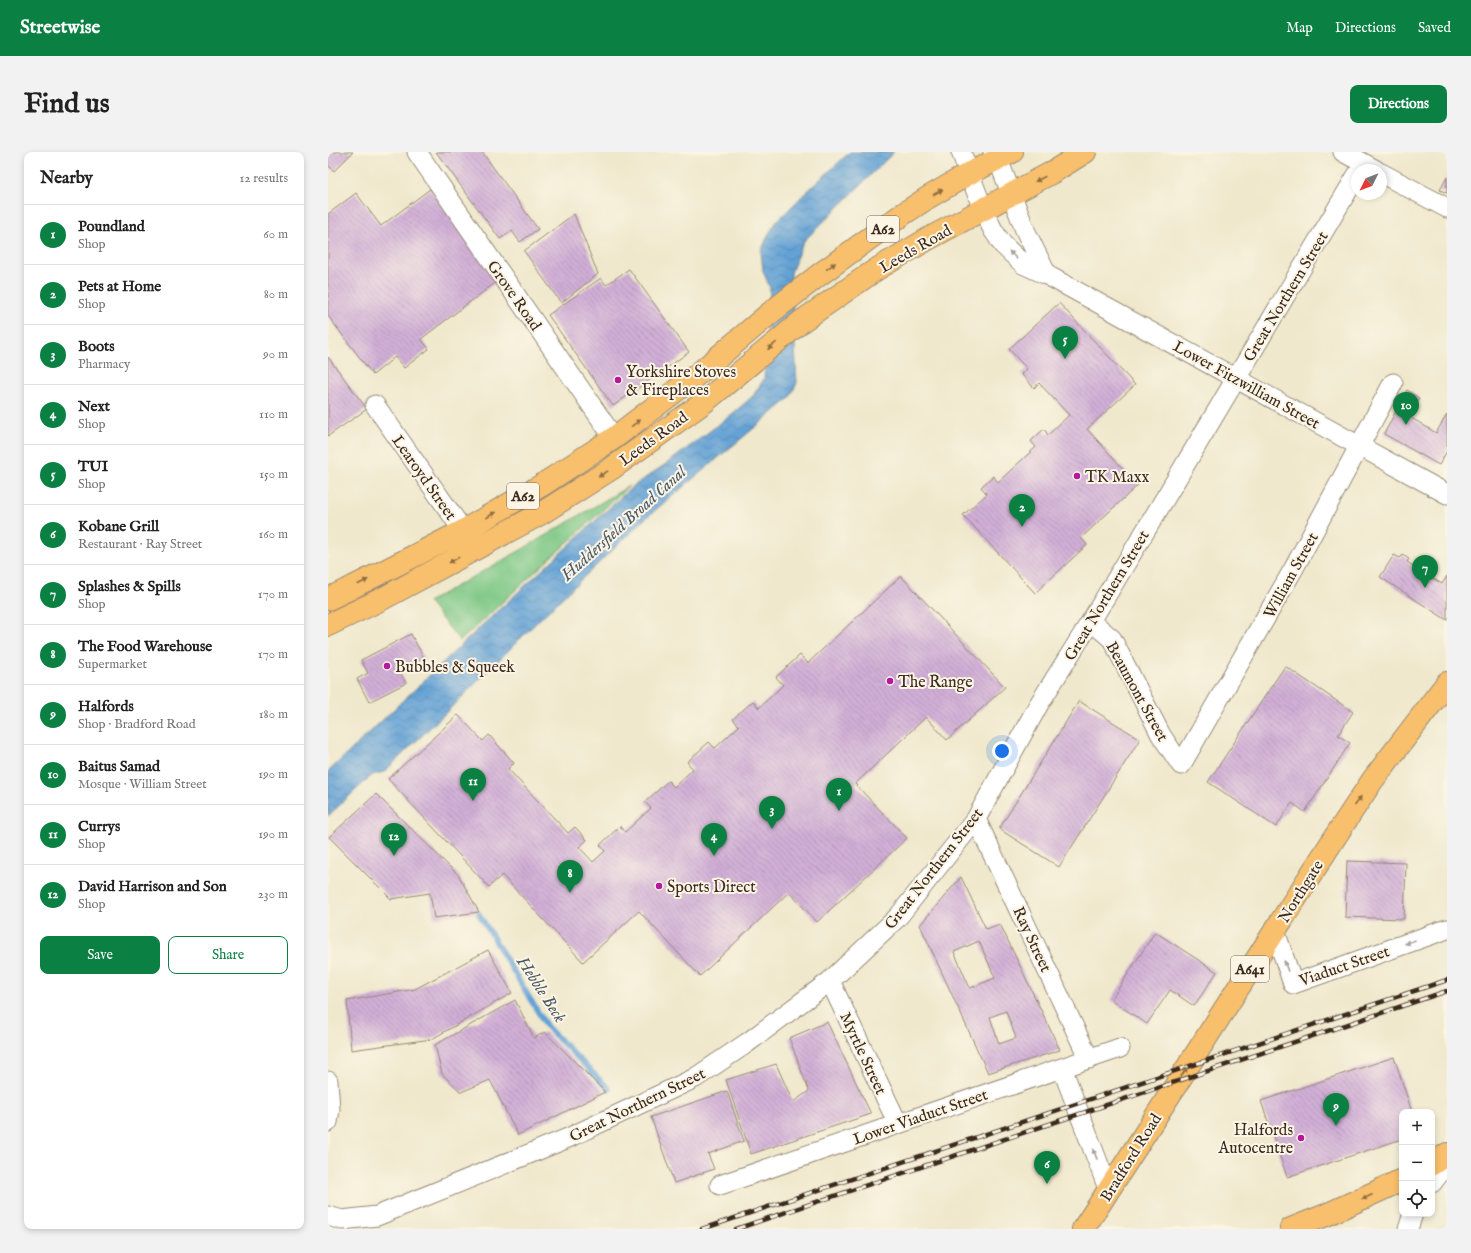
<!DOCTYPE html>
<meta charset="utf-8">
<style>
:root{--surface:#fff;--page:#f2f2f2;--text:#222;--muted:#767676;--line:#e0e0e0;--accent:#0b8043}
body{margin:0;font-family:"IM FELL English",serif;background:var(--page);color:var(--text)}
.controls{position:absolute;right:12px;bottom:12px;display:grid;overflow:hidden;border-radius:8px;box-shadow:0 2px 6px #0003}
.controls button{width:36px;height:36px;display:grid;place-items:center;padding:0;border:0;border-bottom:1px solid var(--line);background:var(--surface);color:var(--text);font:20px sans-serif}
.compass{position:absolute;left:1023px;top:12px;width:36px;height:36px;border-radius:50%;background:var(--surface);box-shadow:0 2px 6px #0003;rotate:227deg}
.you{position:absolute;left:674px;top:599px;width:14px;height:14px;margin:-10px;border:3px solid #fff;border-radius:50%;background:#1a73e8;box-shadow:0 0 0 6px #1a73e833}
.badge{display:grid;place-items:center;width:26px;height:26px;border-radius:50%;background:var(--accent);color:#fff;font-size:13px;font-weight:700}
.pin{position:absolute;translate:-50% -33px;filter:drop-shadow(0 1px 2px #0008)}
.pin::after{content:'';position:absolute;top:21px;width:14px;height:12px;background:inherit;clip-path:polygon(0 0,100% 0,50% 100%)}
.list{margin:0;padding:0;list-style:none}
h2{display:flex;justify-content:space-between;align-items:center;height:52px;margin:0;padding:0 16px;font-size:17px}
h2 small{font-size:13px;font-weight:400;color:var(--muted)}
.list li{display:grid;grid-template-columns:26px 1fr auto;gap:12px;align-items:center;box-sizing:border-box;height:60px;padding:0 16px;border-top:1px solid var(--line)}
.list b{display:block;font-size:15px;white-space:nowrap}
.list p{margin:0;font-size:13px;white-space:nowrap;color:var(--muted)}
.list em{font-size:13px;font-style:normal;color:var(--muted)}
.actions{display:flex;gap:8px;padding:12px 16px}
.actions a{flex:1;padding:9px 0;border:1px solid var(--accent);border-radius:8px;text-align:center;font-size:14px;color:var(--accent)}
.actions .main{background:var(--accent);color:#fff}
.icon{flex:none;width:22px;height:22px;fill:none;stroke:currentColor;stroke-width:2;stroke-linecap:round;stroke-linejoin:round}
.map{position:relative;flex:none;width:1119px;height:1077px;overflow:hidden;border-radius:8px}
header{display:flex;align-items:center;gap:24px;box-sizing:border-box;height:56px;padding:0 20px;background:var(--accent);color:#fff}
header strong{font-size:19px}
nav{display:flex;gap:22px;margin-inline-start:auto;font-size:14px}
.intro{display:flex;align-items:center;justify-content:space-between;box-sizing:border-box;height:96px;padding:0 24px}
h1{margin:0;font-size:28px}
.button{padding:10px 18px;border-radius:8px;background:var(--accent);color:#fff;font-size:14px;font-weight:700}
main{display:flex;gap:24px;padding:0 24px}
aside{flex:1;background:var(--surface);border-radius:8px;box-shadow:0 2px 6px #0003}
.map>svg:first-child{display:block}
</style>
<header>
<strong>Streetwise</strong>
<nav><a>Map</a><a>Directions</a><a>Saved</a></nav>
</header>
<div class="intro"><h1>Find us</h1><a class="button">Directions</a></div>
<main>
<aside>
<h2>Nearby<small>12 results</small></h2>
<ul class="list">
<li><span class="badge">1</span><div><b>Poundland</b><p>Shop</p></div><em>60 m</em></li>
<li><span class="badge">2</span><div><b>Pets at Home</b><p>Shop</p></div><em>80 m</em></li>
<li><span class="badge">3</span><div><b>Boots</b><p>Pharmacy</p></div><em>90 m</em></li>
<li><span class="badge">4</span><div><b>Next</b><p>Shop</p></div><em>110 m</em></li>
<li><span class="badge">5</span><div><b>TUI</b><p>Shop</p></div><em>150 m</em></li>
<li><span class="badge">6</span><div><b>Kobane Grill</b><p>Restaurant · Ray Street</p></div><em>160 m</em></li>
<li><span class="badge">7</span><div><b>Splashes &amp; Spills</b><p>Shop</p></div><em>170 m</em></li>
<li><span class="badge">8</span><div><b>The Food Warehouse</b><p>Supermarket</p></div><em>170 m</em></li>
<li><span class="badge">9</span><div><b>Halfords</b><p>Shop · Bradford Road</p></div><em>180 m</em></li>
<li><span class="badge">10</span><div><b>Baitus Samad</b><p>Mosque · William Street</p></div><em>190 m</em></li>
<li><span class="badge">11</span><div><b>Currys</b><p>Shop</p></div><em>190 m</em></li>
<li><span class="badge">12</span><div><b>David Harrison and Son</b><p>Shop</p></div><em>230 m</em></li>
</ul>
<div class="actions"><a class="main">Save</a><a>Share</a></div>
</aside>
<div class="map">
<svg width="1119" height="1077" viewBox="0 0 1119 1077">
<defs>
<pattern id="water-waves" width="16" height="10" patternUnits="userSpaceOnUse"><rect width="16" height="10" fill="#63a2d5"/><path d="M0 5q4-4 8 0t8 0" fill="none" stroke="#5384ac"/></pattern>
<pattern id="building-back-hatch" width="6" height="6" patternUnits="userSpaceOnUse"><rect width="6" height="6" fill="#d1afd7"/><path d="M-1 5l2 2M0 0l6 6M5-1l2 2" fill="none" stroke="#ab8fae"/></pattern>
</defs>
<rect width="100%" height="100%" fill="#fcf5e5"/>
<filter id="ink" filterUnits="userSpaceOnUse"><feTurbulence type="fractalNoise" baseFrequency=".025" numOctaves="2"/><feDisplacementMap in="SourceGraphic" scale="8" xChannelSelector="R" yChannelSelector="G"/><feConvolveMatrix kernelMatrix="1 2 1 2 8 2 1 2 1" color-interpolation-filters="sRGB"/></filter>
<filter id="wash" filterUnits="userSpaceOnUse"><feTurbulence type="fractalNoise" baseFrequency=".012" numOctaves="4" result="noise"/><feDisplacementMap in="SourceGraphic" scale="16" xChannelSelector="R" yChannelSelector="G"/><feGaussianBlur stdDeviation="0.9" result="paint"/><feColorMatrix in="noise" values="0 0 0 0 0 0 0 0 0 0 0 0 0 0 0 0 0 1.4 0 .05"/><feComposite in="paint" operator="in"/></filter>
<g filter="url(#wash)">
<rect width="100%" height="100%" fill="#efe8cc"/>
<!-- grass -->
<path fill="#7dc785" stroke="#5c7852" d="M 301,334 L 132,489 L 100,450 L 193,398 Z"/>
<!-- water -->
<path fill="url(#water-waves)" stroke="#4f667a" d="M 522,0 L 566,0 L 476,89 L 470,102 L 463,121 L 469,231 L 461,247 L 319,365 L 214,465 L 129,550 L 56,620 L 44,623 L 0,664 L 0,620 L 149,478 L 304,335 L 345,307 L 403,263 L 425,244 L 436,227 L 442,136 L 435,119 L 433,100 L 440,83 L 449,69 L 474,44 Z"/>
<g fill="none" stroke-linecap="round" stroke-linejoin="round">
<!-- stream -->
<path stroke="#63a2d5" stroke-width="5.5" d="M 151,762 L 219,875 L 281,937"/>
</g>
<g id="blocks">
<!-- building -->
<path fill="url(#building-back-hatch)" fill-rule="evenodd" d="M 0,0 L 25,0 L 6,19 L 0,13 Z
M 108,0 L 154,0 L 210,77 L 192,90 L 184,79 L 172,87 Z
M 1119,25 L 1119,41 L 1112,38 Z
M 102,37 L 171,128 L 93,187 L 101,197 L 76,216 L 67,205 L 45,223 L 0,164 L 0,62 L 28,41 L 53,74 Z
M 246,62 L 270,122 L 233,151 L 196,99 Z
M 301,117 L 361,200 L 285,254 L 220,163 L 273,126 L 278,133 Z
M 731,151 L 807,233 L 759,277 L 810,333 L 753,386 L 759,393 L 707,441 L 635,363 L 659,342 L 653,335 L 665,324 L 670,330 L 708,295 L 703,289 L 716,277 L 720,283 L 741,263 L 711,231 L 706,236 L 693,222 L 699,217 L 681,197 Z
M 0,205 L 39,257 L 0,284 Z
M 1079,238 L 1091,246 L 1082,265 L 1108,281 L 1119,262 L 1119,299 L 1111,313 L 1056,282 Z
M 1066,403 L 1072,406 L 1075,403 L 1081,407 L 1079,410 L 1114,432 L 1119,424 L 1119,468 L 1052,425 Z
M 573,424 L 677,535 L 619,588 L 598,565 L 527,632 L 579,686 L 489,770 L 461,740 L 372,824 L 311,759 L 255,810 L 174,723 L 161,735 L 60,627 L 130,563 L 155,589 L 161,583 L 186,611 L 180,617 L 240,681 L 247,675 L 259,688 L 251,695 L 265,710 L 277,699 L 272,693 L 292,674 L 297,680 L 323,656 L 317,650 L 340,629 L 346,635 L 365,617 L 359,610 L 381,590 L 387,596 L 411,574 L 405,567 L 425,549 L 431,556 L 455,533 L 448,525 L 472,503 L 480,511 Z
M 83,482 L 96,506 L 71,519 L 78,531 L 41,550 L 29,527 L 40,521 L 33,508 Z
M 957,514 L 1025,560 L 1010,583 L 1022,591 L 977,660 L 964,651 L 948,675 L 880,630 Z
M 751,549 L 812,587 L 731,715 L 671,677 Z
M 48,642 L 131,724 L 151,760 L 106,766 L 102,741 L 63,747 L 1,685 Z
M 1019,709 L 1078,711 L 1076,767 L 1017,765 Z
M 633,725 L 658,777 L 672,772 L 732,898 L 660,921 L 592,773 ZM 651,789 L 667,826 L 642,836 L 626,800 ZM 678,859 L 688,886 L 671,892 L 662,865 Z
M 827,780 L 889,820 L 866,854 L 842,838 L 819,872 L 783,848 Z
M 160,798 L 184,841 L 104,887 L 23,898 L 19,849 L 87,837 Z
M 187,848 L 206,886 L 217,880 L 277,940 L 190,983 L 162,928 L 133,940 L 114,922 L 107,893 Z
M 499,870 L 543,962 L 423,1002 L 398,928 L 448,912 L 465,950 L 481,939 L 461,886 Z
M 1066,905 L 1084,960 L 1074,960 L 1074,987 L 959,1025 L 933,949 Z
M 399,939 L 416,989 L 380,1002 L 386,1017 L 346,1031 L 323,965 Z"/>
</g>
</g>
<g filter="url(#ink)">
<use href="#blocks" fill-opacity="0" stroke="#958975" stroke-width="1"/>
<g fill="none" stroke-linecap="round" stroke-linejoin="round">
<defs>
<path id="minor" d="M 89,0 L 286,286
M 633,0 L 655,57 L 665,78 L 675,93 L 695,112 L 719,123 L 1119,342
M 665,0 L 670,7 L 697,78 L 719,123
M 1015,0 L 1048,18
M 1053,21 L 1119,56
M 47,253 L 143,390
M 763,469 L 784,487 L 833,583 L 853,613 L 966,416 L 1065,231
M 648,667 L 761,907
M 947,779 L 965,832 L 1119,777
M 502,829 L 570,972
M 734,916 L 781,1039
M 0,929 L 2,957 L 0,970
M 1104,1031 L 1119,1012
M 392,1033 L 792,896
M 0,1064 L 14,1068 L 49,1064 L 240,986 L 367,926 L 419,891 L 502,829 L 570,765 L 648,667 L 711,552 L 763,469 L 839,343 L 1029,23
M 1080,1077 L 1085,1062"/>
<path id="major" d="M 0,447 L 25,435 L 135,379 L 214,333 L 286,286 L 375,218 L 441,162 L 491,123 L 575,62 L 601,45 L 642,21 L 684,0
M 0,473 L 54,447 L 214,361 L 283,317 L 375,251 L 474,169 L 549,117 L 600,87 L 723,21 L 757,0
M 1104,1012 L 1119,1002
M 755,1077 L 771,1053 L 1009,682 L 1044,629 L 1119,531
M 963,1077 L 998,1063 L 1074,1028"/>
</defs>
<!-- minor casing -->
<use href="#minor" stroke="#958975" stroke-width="21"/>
<!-- major casing -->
<use href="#major" stroke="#958975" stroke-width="24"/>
<!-- minor -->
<use href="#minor" stroke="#fff" stroke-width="19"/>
<!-- major -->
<use href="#major" stroke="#f8bf6c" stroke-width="22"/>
<defs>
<path id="rail" d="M 374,1077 L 1119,828
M 408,1077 L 1119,839"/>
</defs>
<!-- rail casing -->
<use href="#rail" stroke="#3b2a1e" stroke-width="4.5"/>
<!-- rail -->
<use href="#rail" stroke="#fcf5e5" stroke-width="3" stroke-dasharray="9" stroke-linecap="butt"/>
</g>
<!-- one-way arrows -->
<defs><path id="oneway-solid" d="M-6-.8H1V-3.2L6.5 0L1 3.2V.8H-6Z"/></defs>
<g fill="#906d41">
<use href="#oneway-solid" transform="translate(712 27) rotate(152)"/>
<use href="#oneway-solid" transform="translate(610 40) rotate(-30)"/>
<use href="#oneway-solid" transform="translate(503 114) rotate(-36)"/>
<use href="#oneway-solid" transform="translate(444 194) rotate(140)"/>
<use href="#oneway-solid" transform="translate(308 271) rotate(-36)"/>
<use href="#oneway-solid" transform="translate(275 322) rotate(148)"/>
<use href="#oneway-solid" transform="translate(163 363) rotate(-30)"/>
<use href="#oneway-solid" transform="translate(126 408) rotate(151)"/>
<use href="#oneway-solid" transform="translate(35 430) rotate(-27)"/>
<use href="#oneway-solid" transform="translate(1030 649) rotate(-56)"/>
<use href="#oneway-solid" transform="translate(856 920) rotate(-57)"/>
<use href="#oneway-solid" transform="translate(1039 1045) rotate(156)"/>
</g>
<g fill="#a79f9a">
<use href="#oneway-solid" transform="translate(685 103) rotate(-135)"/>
<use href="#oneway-solid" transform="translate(1082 790) rotate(160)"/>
<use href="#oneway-solid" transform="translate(958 814) rotate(-109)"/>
<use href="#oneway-solid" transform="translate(767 1002) rotate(-111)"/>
</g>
</g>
<!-- markers -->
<g fill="#b5179e" stroke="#fcf5e5" stroke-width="1.5">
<circle cx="290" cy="228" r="4"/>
<circle cx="749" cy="324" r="4"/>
<circle cx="59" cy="514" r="4"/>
<circle cx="562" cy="529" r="4"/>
<circle cx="331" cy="734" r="4"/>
<circle cx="973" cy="986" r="4"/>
</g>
<g text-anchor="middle" stroke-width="4" stroke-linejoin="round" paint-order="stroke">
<!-- shield labels -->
<g fill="#fcf5e5" stroke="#75675a" stroke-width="1">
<rect x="539" y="64" width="32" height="26" rx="3"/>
<rect x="179" y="331" width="32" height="26" rx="3"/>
<rect x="903" y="804" width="38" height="26" rx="3"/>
</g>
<g font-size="15" font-weight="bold" fill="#3b2a1e">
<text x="555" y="82">A62</text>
<text x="195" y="349">A62</text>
<text x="922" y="822">A641</text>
</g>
<!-- street labels -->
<g font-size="16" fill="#3b2a1e" stroke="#fcf5e5">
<text transform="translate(587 96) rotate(-30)" y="6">Leeds Road</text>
<text transform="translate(187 143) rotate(55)" y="6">Grove Road</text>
<text transform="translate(957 144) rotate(-59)" y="6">Great Northern Street</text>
<text transform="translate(919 232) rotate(29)" y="6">Lower Fitzwilliam Street</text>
<text transform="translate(325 286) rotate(-36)" y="6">Leeds Road</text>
<text transform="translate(97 325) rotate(55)" y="6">Learoyd Street</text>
<text transform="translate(962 423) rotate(-61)" y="6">William Street</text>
<text transform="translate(778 443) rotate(-59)" y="6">Great Northern Street</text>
<text transform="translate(810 539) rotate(61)" y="6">Beaumont Street</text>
<text transform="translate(605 716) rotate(-52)" y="6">Great Northern Street</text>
<text transform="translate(972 739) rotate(-58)" y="6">Northgate</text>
<text transform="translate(705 787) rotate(65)" y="6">Ray Street</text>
<text transform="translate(1016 813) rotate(-19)" y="6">Viaduct Street</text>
<text transform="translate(536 901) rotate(65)" y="6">Myrtle Street</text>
<text transform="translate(309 952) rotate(-26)" y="6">Great Northern Street</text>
<text transform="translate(592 964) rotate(-19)" y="6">Lower Viaduct Street</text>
<text transform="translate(802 1005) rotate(-58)" y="6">Bradford Road</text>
</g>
<!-- poi labels -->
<g font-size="16" fill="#3b2a1e" stroke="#fcf5e5" text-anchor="start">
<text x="298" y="225">Yorkshire Stoves<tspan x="298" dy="18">&amp; Fireplaces</tspan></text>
<text x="757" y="330">TK Maxx</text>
<text x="67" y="520">Bubbles &amp; Squeek</text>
<text x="570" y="535">The Range</text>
<text x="339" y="740">Sports Direct</text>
<text x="965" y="983" text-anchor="end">Halfords<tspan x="965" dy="18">Autocentre</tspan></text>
</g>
<!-- water labels -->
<g font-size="17" font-style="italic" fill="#4b5a67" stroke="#fcf5e5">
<text transform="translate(295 371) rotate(-42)" y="6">Huddersfield Broad Canal</text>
<text transform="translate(214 837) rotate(57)" y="6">Hebble Beck</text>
</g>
</g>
</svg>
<div class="controls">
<button>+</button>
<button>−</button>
<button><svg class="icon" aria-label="locate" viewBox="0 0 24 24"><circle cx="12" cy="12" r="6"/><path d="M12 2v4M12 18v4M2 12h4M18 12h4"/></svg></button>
</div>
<svg class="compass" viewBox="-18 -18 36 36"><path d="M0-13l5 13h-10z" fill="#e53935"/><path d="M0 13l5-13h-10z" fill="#767676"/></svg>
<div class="you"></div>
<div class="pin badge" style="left:511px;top:659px">1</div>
<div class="pin badge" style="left:694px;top:375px">2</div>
<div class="pin badge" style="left:444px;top:677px">3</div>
<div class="pin badge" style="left:386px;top:704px">4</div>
<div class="pin badge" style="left:737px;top:207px">5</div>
<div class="pin badge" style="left:719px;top:1032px">6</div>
<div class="pin badge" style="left:1097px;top:436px">7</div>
<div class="pin badge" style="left:242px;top:741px">8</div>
<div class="pin badge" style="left:1008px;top:974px">9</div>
<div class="pin badge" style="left:1078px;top:273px">10</div>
<div class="pin badge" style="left:145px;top:649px">11</div>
<div class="pin badge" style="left:66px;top:704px">12</div>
</div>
</main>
